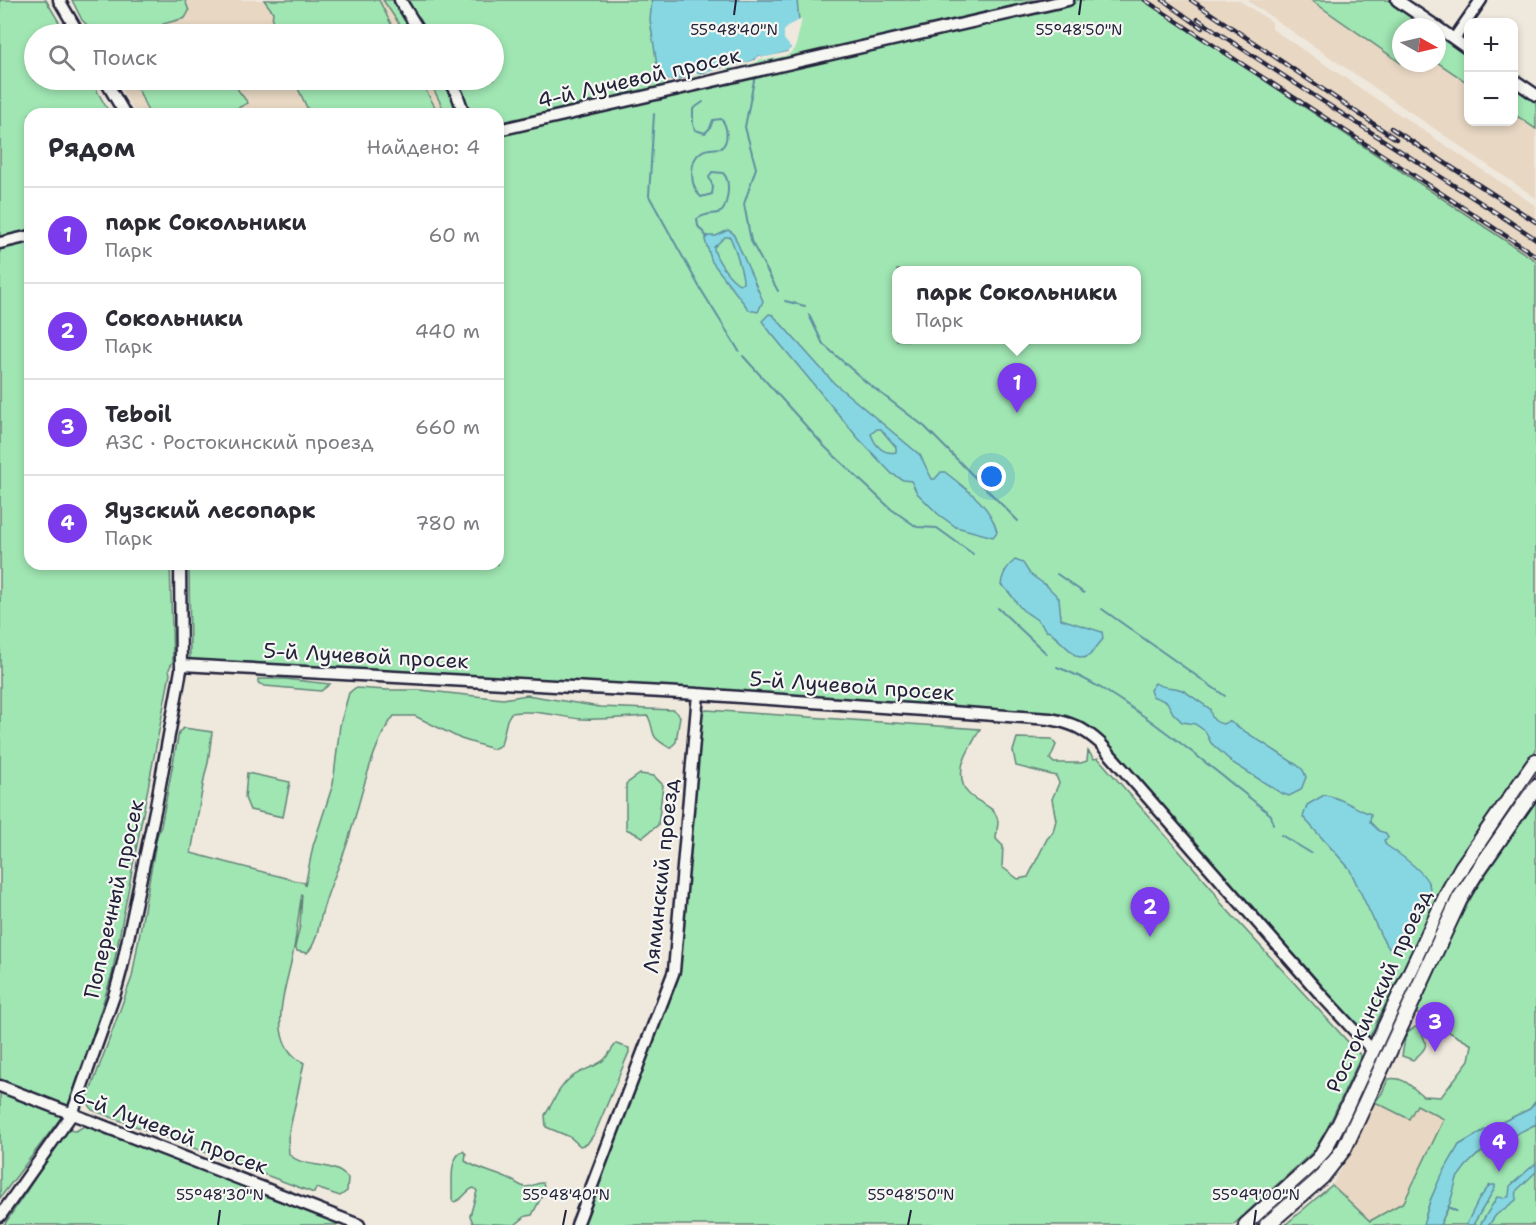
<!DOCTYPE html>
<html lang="ru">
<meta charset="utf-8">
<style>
:root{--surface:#fff;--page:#f2f2f3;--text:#2b2b33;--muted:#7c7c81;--line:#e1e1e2;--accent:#7c3aed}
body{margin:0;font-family:"Shantell Sans",sans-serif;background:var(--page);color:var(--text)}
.controls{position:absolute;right:18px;top:18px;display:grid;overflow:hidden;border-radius:12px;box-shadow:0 3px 9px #0003}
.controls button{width:54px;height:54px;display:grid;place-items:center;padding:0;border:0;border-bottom:2px solid var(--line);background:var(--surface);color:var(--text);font:30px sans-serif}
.compass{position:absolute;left:1392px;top:18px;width:54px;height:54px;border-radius:50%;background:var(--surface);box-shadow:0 3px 9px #0003;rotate:98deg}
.you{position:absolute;left:992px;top:477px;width:21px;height:21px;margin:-15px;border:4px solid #fff;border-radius:50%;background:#1a73e8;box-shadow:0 0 0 9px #1a73e833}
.badge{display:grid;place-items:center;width:39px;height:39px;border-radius:50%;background:var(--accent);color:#fff;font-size:20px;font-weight:700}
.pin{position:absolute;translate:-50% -50px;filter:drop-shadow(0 2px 3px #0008)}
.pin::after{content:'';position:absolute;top:32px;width:21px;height:18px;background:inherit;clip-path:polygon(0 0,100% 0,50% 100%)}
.popup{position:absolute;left:892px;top:266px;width:249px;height:78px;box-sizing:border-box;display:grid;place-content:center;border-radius:12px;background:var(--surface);filter:drop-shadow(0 2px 4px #0005);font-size:20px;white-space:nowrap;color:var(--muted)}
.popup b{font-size:22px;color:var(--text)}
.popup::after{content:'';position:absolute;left:50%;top:100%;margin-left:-12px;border:12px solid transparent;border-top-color:var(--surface)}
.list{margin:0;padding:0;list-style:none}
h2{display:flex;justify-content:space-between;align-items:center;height:78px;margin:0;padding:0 24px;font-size:26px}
h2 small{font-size:20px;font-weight:400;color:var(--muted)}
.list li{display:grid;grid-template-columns:39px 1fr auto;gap:18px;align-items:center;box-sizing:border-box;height:96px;padding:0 24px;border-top:2px solid var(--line)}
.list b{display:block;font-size:22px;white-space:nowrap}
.list p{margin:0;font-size:20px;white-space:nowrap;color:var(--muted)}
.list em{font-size:20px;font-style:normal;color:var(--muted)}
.icon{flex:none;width:33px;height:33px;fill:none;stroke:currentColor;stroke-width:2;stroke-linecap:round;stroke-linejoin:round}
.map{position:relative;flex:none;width:1536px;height:1225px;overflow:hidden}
.search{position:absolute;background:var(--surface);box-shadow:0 3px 9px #0003;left:24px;top:24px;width:480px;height:66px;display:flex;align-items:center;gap:15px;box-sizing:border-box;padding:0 21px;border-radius:33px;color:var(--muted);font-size:22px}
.panel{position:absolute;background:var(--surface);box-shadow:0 3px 9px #0003;left:24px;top:108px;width:480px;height:462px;border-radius:18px}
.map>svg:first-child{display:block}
</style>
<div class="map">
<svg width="1536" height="1225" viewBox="0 0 1536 1225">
<rect width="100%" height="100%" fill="#efe8dd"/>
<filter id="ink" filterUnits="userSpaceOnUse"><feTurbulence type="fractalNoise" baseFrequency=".0167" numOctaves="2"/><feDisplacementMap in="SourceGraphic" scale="12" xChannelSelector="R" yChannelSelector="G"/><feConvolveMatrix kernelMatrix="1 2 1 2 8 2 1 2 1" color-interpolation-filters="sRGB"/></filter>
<g filter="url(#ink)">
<!-- built -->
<path fill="#e7d7c3" d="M 71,0 L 383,0 L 406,34 L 90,34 Z
M 1144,0 L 1238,0 L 1272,22 L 1272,29 L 1536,206 L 1536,261 Z
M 1249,0 L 1309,0 L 1414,72 L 1421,63 L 1437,62 L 1468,83 L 1468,122 L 1514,122 L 1514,114 L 1536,129 L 1536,198 L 1248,1 Z
M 116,80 L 429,80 L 446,114 L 136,114 Z
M 1375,1102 L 1408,1119 L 1417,1104 L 1445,1119 L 1404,1202 L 1370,1221 L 1332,1185 L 1358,1138 Z"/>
<!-- green -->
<path fill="#a0e6b3" stroke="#618477" stroke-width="1.5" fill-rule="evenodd" d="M 0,0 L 46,0 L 66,34 L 34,34 L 34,80 L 91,80 L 110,114 L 30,114 L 30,564 L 170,564 L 173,661 L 169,669 L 170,674 L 112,974 L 74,1095 L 66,1111 L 0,1198 Z
M 72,0 L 185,0 L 189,11 L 185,18 L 163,24 L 160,34 L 96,34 L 82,20 Z
M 264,0 L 379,0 L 396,34 L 273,34 L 271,30 L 273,12 Z
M 383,0 L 1144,0 L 1536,261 L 1536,750 L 1446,882 L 1369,1038 L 1096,732 L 1082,722 L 1065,715 L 190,661 L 189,564 L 498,564 L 498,114 L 446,114 L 429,80 L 494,80 L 494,34 L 406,34 ZM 897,270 L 1137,270 L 1137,340 L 897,340 Z
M 1311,0 L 1389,0 L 1429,27 L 1401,27 L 1401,63 Z
M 1437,33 L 1468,54 L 1468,83 L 1437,62 Z
M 130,80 L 236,80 L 238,90 L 248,103 L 226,114 L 149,114 L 139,91 Z
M 294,80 L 420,80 L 439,114 L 310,114 Z
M 1514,85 L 1536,100 L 1536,129 L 1514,114 Z
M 258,679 L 285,679 L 330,684 L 321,691 L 265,686 L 258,683 Z
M 355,688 L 387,690 L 420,690 L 503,699 L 527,695 L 600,707 L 674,710 L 680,716 L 676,742 L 670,748 C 646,734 657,735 648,716 C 626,717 604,720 582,719 C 558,717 536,709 511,713 L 507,720 L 501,745 L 493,749 L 461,739 L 415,716 L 394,716 C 372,742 359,807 348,841 C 341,863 330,884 324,906 C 319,920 318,943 307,953 L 297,951 L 295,947 L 300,926 L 302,894 C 298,914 297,934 293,953 C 287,987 263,1042 304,1063 L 288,1138 L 289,1154 C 304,1170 330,1159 348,1178 L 347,1191 L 340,1196 L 316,1188 L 314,1193 L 92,1110 L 87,1100 L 132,977 L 157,836 L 161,826 L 179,732 L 184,728 L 212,732 L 208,763 L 205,774 L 191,853 L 305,883 L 305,886 L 313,846 L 333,784 L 340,725 L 349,693 Z
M 707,710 L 980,729 C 974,741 964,755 962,767 C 957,807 994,797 998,821 C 998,826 996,834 996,839 L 1003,846 L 1002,867 L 1018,879 L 1028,877 L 1047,839 L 1053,832 L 1056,820 L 1052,799 L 1059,783 L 1056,776 L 1016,766 L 1013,751 L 1017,738 L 1052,739 L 1056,745 L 1050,759 L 1054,763 L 1081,763 L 1087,761 L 1088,751 L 1094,759 L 1098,758 L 1214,891 L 1220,902 L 1361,1056 L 1319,1146 L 1233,1225 L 583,1225 L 680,973 L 701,716 L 703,711 Z
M 247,773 L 290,782 L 283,817 L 250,810 L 245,798 Z
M 640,774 L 654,776 L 663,785 L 658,825 L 643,837 L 626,829 L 626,784 Z
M 1536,801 L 1536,1101 L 1530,1109 L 1483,1131 L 1459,1145 L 1439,1181 L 1430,1201 L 1423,1225 L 1285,1225 L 1332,1185 L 1370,1221 L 1404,1202 L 1444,1119 L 1417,1105 L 1409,1119 L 1375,1102 L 1382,1093 L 1388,1079 C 1404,1076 1411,1087 1423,1096 L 1441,1097 L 1469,1060 L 1472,1045 L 1414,1012 L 1444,947 L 1476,889 Z
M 1415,1027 L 1419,1028 C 1429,1045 1428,1048 1413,1060 L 1402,1056 L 1406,1033 Z
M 616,1044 L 629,1048 L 629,1052 L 595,1133 L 587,1144 L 580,1146 L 570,1137 L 546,1127 L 545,1115 C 553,1104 556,1091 568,1080 C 578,1071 590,1069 601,1062 C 608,1058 611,1049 616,1044 Z
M 1536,1124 L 1536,1225 L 1440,1225 C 1442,1218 1446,1214 1448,1208 C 1452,1198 1453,1185 1458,1176 C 1475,1149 1508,1137 1536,1124 Z
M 84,1126 L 346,1225 L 4,1225 L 67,1130 L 76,1131 Z
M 463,1151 L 466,1154 L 465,1161 C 479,1170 497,1173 513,1181 C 517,1183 521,1187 526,1187 C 533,1187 536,1182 543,1183 L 545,1190 L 532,1215 L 526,1216 L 515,1225 L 473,1223 L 470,1216 L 477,1191 L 474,1188 C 465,1190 464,1201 453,1202 L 452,1199 C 453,1185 448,1158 463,1151 Z"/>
<!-- water -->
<path fill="#87d7e2" stroke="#5f8f9f" stroke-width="1.5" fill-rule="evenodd" d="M 652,0 L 797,0 L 799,21 L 790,51 L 766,58 L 759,56 C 751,63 739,66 728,64 C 720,71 706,75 695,72 L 690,77 L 669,81 L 658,72 L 650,20 Z
M 728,230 L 733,233 L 763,301 L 758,312 L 749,310 L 712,262 L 705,240 L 707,236 L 716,236 ZM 725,237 L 730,237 C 734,245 744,276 743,283 L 740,284 C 731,281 714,257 714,247 Z
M 769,314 L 773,315 L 834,383 L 920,455 L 932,479 L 935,479 L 941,472 L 945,472 C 966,489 991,505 997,532 L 993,537 L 956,527 L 938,514 L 917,493 L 911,481 L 903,480 L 892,474 L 858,438 L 771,333 L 762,321 ZM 877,429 L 881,429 C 886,436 891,441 896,447 L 896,452 C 883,455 875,445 871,434 Z
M 1015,560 L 1023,563 L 1030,574 L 1047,586 L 1059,598 L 1061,619 L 1102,632 L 1103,639 L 1090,655 L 1084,658 L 1076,656 L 1050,632 L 1046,631 C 1041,621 1033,617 1024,611 C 1016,605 1011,591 1001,585 C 1002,574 1006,567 1015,560 Z
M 1155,683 C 1165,690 1174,685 1184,691 L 1210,709 C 1211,718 1214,722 1223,724 L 1229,721 L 1297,765 L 1303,770 L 1306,777 L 1301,790 L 1289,796 L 1281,793 L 1233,763 L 1211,743 L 1205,731 L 1195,724 L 1182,722 L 1173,713 L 1167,702 L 1152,696 L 1150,690 Z
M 1324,795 C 1342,797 1355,809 1371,814 L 1370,822 L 1379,831 L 1386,833 L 1388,838 L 1384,840 L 1386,845 C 1398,853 1430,875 1430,889 L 1400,950 L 1395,952 L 1390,950 L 1382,938 L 1349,868 L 1303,817 L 1307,805 Z
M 1536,1101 L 1536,1124 L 1489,1148 L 1477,1155 L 1466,1166 L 1457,1178 L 1450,1203 L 1440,1225 L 1423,1225 L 1430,1201 L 1439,1180 L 1459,1145 L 1483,1131 L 1530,1109 Z
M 1536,1163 L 1536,1172 L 1517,1190 L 1516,1200 L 1496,1215 L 1489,1225 L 1480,1225 L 1497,1197 L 1504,1198 L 1509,1196 L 1510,1186 Z
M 1490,1185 L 1495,1185 L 1495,1188 L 1473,1225 L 1466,1225 L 1479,1199 Z"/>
<!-- pier -->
<path fill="#efe8dd" d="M 802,19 L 795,49 L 788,55 L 766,60 L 760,59 L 756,63 L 734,69 L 729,67 L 724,71 L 702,77 L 696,75 L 691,79 L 674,84 L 665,82 L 661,76 L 656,73 L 662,73 L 666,80 L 673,81 L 690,77 L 695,72 L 701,74 L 723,68 L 728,64 L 734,66 L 755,60 L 759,56 L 766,57 L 787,52 L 791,48 L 784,39 L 784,31 L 789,25 Z"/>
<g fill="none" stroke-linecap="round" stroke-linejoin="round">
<!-- stream -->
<path stroke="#5f8f9f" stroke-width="2" d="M 755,75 L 745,127 L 756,168 L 744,204 L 751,241 L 778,291
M 703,102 L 693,109 L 693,124 L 695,130 L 705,133 L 710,128 L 713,120 L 721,119 C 728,126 729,142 721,148 C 715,149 706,148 701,152 C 688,161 690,187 701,197 L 712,194 L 713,187 L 709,177 L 712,172 L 723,173 C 728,178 728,183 728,191 C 724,226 715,206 697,219 L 698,226 L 707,237
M 654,114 L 649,196 L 700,288 L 739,351
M 785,301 L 805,306
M 809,315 L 823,344 L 866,382 L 925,427 L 1018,521
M 743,356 L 825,447 L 891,509 L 917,527 L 937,528 L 973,554
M 1057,574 L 1084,593
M 998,608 L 1047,654
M 1102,609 L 1225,696
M 1057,667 C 1090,679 1119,699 1148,719 C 1190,749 1230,782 1271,815 L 1273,824
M 1281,835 L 1311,853
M 1448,1207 L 1456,1211"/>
<defs>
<path id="minor" d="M 59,0 L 79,34
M 400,0 L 421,34
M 1397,0 L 1437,27
M 1437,27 L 1468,49
M 1454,39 L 1481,0
M 105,80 L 125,114
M 448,80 L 457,94 L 464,114
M 1514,80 L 1536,95
M 498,130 L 1068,0
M 0,243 L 30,236
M 182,665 L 698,694 L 1050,719 C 1072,723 1083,728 1100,743 L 1322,996 L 1377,1055
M 0,1086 L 359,1225
M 0,1216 L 72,1114 L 115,993 L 122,967 L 156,806 L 181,670 L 180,564
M 577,1225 L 674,971 L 698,694"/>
<path id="major" d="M 1246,1225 L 1319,1159 L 1340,1123 L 1448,892 L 1462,867 L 1536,761
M 1267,1225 L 1322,1177 L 1344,1149 L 1460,899 L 1474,876 L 1536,787"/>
</defs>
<!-- minor casing -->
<use href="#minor" stroke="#22223b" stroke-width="15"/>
<!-- major casing -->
<use href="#major" stroke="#22223b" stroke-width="18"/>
<!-- minor -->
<use href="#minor" stroke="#f6f6f2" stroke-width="10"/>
<!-- major -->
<use href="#major" stroke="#f6f6f2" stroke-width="14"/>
<!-- tram -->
<path stroke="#22223b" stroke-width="1.5" d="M 1255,1225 L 1316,1170 L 1330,1155 L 1349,1119 L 1453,894 L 1536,771"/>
<defs>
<path id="rail" d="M 1145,0 C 1275,87 1407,169 1536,256
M 1163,0 L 1202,28
M 1191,0 L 1396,139
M 1198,19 C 1309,95 1424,164 1536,239
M 1391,128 L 1536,222"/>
</defs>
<!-- rail casing -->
<use href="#rail" stroke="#22223b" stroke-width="4.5"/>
<!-- rail -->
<use href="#rail" stroke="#f6f6f2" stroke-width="2" stroke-dasharray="7" stroke-linecap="butt"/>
</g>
</g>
<!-- ticks -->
<path fill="none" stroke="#22223b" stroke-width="2" d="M 734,15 L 736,0M 1079,15 L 1081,0M 218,1225 L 220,1210M 563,1225 L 566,1210M 908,1225 L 911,1210M 1254,1225 L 1256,1210"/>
<g text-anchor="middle" stroke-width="4.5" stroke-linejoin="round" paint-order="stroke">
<!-- street labels -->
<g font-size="21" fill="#22223b" stroke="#f6f6f2">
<text transform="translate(639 78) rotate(-13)" y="7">4-й Лучевой просек</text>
<text transform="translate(366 656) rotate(3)" y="7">5-й Лучевой просек</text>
<text transform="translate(852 686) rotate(4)" y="7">5-й Лучевой просек</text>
<text transform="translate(661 876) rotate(-84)" y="7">Ляминский проезд</text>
<text transform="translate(114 899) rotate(-77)" y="7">Поперечный просек</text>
<text transform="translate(1379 991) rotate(-65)" y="7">Ростокинский проезд</text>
<text transform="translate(170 1131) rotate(21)" y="7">6-й Лучевой просек</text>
</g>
</g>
<g font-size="15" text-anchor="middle" fill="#22223b" stroke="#f6f6f2" stroke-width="4.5" stroke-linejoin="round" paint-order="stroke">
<text x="734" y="35">55°48'40"N</text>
<text x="1079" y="35">55°48'50"N</text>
<text x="220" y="1200">55°48'30"N</text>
<text x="566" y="1200">55°48'40"N</text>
<text x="911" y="1200">55°48'50"N</text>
<text x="1256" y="1200">55°49'00"N</text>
</g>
</svg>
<div class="controls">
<button>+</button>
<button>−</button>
</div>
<svg class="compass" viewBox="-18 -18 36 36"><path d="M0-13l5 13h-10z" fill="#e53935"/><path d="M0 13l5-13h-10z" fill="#7c7c81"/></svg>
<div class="you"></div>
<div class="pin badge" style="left:1017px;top:413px">1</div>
<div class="popup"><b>парк Сокольники</b>Парк</div>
<div class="pin badge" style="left:1150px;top:937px">2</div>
<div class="pin badge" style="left:1435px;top:1052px">3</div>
<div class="pin badge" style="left:1499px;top:1172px">4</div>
<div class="search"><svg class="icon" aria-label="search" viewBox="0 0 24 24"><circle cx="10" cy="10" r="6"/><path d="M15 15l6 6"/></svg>Поиск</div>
<section class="panel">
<h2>Рядом<small>Найдено: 4</small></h2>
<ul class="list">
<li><span class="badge">1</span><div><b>парк Сокольники</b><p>Парк</p></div><em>60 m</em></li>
<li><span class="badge">2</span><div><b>Сокольники</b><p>Парк</p></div><em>440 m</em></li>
<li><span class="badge">3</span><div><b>Teboil</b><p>АЗС · Ростокинский проезд</p></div><em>660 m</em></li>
<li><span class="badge">4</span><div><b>Яузский лесопарк</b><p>Парк</p></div><em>780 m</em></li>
</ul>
</section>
</div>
